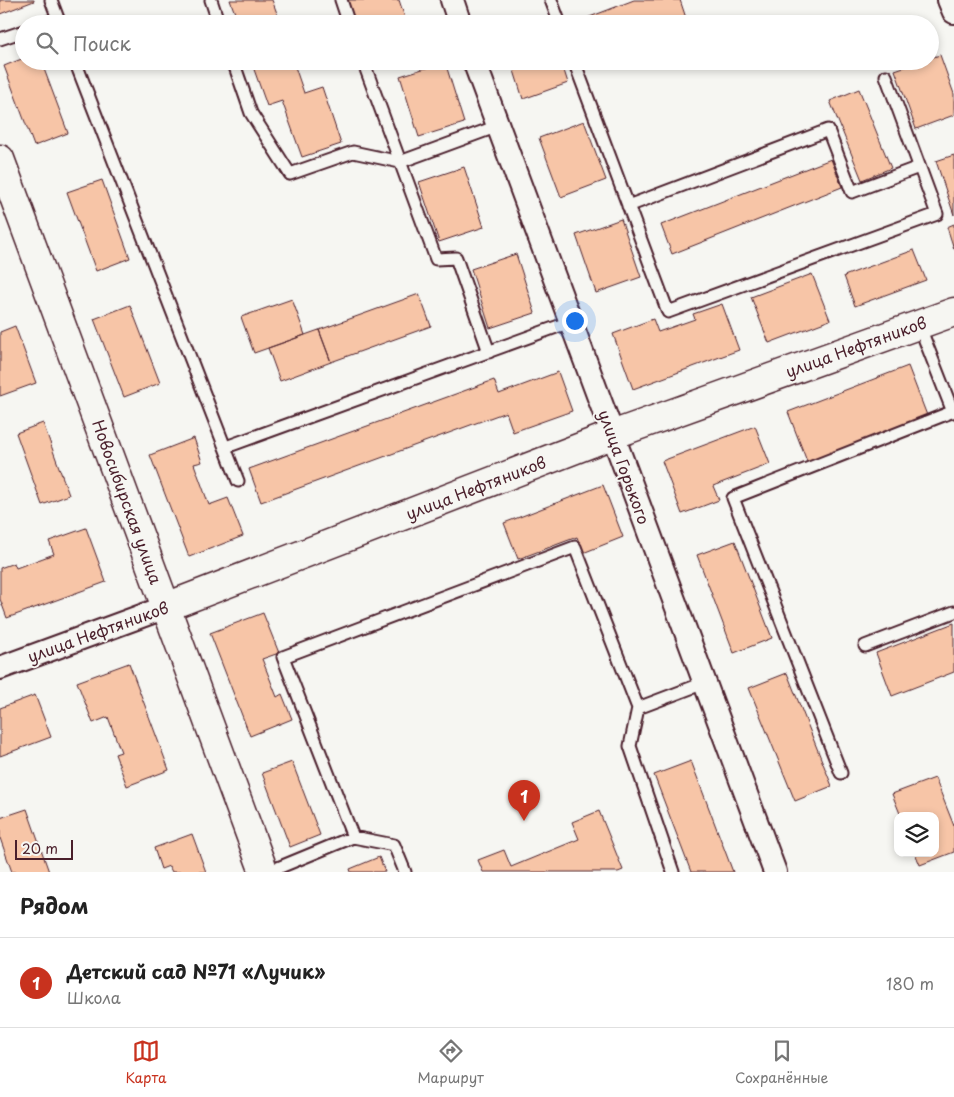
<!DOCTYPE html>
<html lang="ru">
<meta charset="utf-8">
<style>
:root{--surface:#fff;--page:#f6f6f6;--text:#222;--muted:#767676;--line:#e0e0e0;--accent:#c8321e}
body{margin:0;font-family:"Playpen Sans",sans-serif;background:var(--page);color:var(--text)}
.controls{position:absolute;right:15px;bottom:15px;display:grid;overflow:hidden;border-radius:10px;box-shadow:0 2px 8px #0003}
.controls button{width:45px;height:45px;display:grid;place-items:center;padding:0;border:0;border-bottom:1px solid var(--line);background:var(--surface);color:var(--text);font:25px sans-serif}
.scale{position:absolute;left:15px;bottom:12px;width:58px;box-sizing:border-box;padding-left:5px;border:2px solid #4a1f2b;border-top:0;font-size:14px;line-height:18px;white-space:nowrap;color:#4a1f2b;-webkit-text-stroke:4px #f6f6f2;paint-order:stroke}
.you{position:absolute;left:574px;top:320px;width:18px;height:18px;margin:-12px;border:4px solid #fff;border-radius:50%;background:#1a73e8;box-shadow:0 0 0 8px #1a73e833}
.badge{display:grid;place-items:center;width:32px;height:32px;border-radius:50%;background:var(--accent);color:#fff;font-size:16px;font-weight:700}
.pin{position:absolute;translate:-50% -41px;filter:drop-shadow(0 1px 2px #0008)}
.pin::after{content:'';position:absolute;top:26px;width:18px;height:15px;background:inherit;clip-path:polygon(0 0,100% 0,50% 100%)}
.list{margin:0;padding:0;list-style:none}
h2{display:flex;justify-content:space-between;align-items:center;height:65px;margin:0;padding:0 20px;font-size:21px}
h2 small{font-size:16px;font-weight:400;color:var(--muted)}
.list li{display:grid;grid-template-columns:32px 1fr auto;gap:15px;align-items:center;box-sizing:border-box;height:90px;padding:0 20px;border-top:1px solid var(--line)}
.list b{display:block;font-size:19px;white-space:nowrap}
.list p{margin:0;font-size:16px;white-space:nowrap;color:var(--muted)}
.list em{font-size:16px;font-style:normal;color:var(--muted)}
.icon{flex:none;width:28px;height:28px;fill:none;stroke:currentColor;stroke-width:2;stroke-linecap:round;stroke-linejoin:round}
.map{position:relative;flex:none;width:954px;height:872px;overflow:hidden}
.search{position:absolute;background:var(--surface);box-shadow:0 2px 8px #0003;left:15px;right:15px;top:15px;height:55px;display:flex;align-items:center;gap:12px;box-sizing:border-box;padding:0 18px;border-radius:28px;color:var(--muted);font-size:19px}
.sheet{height:155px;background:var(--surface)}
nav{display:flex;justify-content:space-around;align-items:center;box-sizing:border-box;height:70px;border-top:1px solid var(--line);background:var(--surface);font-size:14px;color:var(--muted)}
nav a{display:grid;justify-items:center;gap:2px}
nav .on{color:var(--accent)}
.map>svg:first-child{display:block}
</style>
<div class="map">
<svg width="954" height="872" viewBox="0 0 954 872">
<rect width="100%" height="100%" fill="#f6f6f2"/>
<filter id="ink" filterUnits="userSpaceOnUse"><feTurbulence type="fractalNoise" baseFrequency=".02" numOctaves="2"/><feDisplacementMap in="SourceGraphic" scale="10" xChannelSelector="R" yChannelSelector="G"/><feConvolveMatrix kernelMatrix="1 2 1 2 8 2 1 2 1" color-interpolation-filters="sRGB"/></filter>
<g filter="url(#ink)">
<!-- building -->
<path fill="#f7c5a7" stroke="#4a1f2b" d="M 0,0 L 34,0 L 34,1 L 0,14 Z
M 230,0 L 272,0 L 281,24 L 239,24 Z
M 347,0 L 399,0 L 407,24 L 356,24 Z
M 634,0 L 680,0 L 688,24 L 589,24 L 587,18 Z
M 940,55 L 954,94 L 954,115 L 916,129 L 895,70 L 921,61 L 930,61 L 930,58 Z
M 24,58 L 24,61 L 41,61 L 68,133 L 34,146 L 4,66 Z
M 251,61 L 293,61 L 304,93 L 322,87 L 341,144 L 302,157 L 282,101 L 267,106 Z
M 511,61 L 561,61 L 568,83 L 523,99 Z
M 445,62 L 464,123 L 419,137 L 400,76 Z
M 859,89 L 891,168 L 862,180 L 830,101 Z
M 584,121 L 606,180 L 561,197 L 539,138 Z
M 954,155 L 954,215 L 936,161 Z
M 831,159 L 842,187 L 672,254 L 661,225 Z
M 464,167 L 484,227 L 439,242 L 419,182 Z
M 102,180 L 130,258 L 96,271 L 67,192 Z
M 621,219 L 641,277 L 596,293 L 576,235 Z
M 954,224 L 954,249 L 947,227 Z
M 914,250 L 926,280 L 855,306 L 844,276 Z
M 516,254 L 535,313 L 490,328 L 471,269 Z
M 812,274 L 830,320 L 769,343 L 751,297 Z
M 419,294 L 431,326 L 331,362 L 319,330 Z
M 292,299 L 305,335 L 254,353 L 241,317 Z
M 722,304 L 739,350 L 633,389 L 613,334 L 653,319 L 658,332 L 695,319 L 693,314 Z
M 130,305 L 160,383 L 124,397 L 94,319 Z
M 15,326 L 36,383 L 0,396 L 0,332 Z
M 319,330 L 331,362 L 280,381 L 268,348 Z
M 908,366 L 928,418 L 808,464 L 788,412 Z
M 558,372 L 572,411 L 513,432 L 506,412 L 261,502 L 249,469 L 494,380 L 499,394 Z
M 43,423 L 69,495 L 42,505 L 16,433 Z
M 755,426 L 770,464 L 713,486 L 719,500 L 682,514 L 662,461 Z
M 194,438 L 202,462 L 194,464 L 209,505 L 228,498 L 243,536 L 189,557 L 150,455 Z
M 603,485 L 623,537 L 583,553 L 577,537 L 518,559 L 504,523 Z
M 86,528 L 106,582 L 7,618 L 0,599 L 0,568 L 14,563 L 16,568 L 54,554 L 49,541 Z
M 735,541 L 772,638 L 734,653 L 697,555 Z
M 263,613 L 279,653 L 262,659 L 277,697 L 282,694 L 292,719 L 250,736 L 210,633 Z
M 954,623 L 954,672 L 892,696 L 876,653 Z
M 129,663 L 169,770 L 127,786 L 115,754 L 121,752 L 108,717 L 93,723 L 77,682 Z
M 787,673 L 832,786 L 795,801 L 749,688 Z
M 35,695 L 51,737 L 0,756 L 0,708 Z
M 691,761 L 733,872 L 691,872 L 654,775 Z
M 292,762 L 320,835 L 290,847 L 262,773 Z
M 935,778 L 954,826 L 954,852 L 920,865 L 915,853 L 935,853 L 935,816 L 901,816 L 892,794 Z
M 27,809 L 49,872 L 12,872 L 0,838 L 0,818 Z
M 599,811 L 623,870 L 618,872 L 483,872 L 478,860 L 504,850 L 511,867 L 579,839 L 572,822 Z
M 192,834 L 206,872 L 172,872 L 169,866 L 161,869 L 154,848 Z
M 379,857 L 385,872 L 351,872 L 350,869 Z"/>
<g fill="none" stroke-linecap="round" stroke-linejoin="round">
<defs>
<path id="lane" d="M 51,0 L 60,24
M 211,0 L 219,24
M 341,0 L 349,24
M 551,0 L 560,24
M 43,24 L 58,18
M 0,39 L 24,31
M 75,61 L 238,481
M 233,61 L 251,113 L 290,174 L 353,152 L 400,162 L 498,126
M 363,61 L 436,259 L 456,258 L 489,352
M 574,61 L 668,312 L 937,214 L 886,76
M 628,206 L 828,130 L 852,192 L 919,167
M 919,325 L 953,412
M 226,447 L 570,322
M 865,646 L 954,612
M 638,708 L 630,746 L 673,872
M 841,773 L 733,498 L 954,411
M 268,872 L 353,837
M 405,872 L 394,845 L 353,837 L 283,657 L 575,547 L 638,708 L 704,683"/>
<path id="street" d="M 452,0 L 460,24
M 949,0 L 954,12
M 474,61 L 775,872
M 0,668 L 166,607"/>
<path id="secondary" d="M 0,159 L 264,872
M 166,607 L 612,435 L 954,312"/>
</defs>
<!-- lane casing -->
<use href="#lane" stroke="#4a1f2b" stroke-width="15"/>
<!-- street casing -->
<use href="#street" stroke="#4a1f2b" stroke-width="26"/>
<!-- secondary casing -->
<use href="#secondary" stroke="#4a1f2b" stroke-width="31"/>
<!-- lane -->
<use href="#lane" stroke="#f6f6f2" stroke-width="11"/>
<!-- street -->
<use href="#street" stroke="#f6f6f2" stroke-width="22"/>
<!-- secondary -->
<use href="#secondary" stroke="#f6f6f2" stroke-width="28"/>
</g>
</g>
<g text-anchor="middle" stroke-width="4" stroke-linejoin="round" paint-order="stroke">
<!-- street labels -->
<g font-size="16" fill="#4a1f2b" stroke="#f6f6f2">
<text transform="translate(856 347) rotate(-20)" y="6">улица Нефтяников</text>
<text transform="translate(624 467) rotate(70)" y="6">улица Горького</text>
<text transform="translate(476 488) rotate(-21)" y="6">улица Нефтяников</text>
<text transform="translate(127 502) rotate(70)" y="6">Новосибирская улица</text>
<text transform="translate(98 632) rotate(-20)" y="6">улица Нефтяников</text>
</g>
</g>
</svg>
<div class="controls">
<button><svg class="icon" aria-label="layers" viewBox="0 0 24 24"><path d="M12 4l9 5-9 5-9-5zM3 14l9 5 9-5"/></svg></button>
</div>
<div class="scale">20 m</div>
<div class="you"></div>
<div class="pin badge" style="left:524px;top:821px">1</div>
<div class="search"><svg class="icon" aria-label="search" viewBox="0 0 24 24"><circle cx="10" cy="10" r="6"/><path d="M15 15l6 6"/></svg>Поиск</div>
</div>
<section class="sheet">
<h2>Рядом<small></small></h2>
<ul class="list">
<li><span class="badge">1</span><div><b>Детский сад №71 «Лучик»</b><p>Школа</p></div><em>180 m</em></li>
</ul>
</section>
<nav>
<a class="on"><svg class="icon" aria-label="map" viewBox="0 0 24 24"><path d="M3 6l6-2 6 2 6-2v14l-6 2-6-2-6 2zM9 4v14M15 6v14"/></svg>Карта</a>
<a><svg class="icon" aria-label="directions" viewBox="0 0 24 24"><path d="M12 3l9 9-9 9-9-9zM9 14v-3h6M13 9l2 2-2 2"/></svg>Маршрут</a>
<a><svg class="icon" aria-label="saved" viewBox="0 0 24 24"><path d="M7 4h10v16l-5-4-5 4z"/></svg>Сохранённые</a>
</nav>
